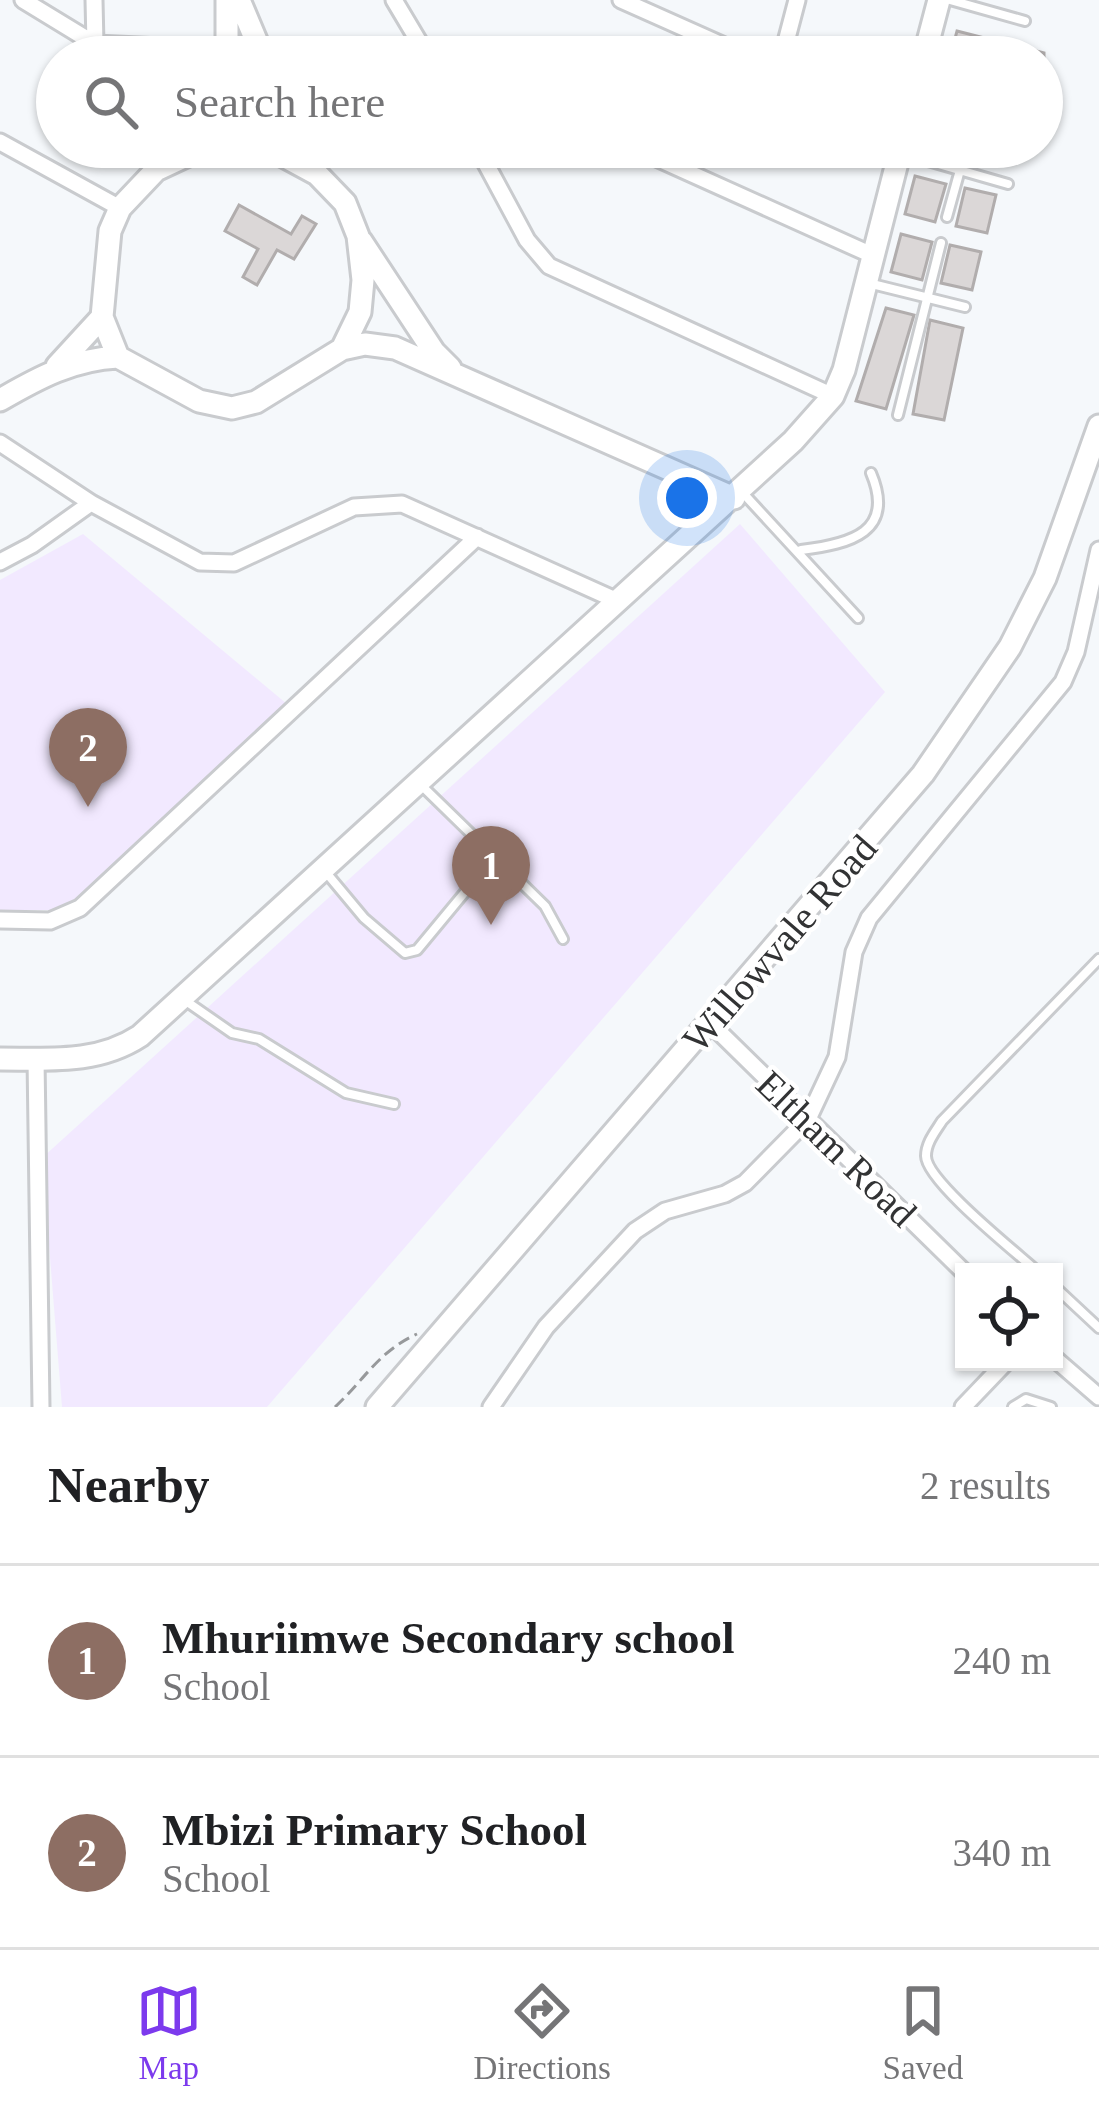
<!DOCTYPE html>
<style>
:root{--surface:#fff;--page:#f6f6f6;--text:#202124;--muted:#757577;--line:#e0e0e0;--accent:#7c3aed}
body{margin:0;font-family:"Times New Roman",serif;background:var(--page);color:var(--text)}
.controls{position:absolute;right:36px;bottom:36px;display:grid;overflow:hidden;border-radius:0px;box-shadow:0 3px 9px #0004}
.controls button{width:108px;height:108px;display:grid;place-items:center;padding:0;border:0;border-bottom:3px solid var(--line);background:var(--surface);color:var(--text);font:60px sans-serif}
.you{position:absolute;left:687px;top:498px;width:42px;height:42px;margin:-30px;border:9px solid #fff;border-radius:50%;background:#1a73e8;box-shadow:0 0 0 18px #1a73e833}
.badge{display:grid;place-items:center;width:78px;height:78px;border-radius:50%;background:var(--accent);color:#fff;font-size:39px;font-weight:700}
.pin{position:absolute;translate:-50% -99px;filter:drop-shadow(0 3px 6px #0008)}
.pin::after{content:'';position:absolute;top:63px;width:42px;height:36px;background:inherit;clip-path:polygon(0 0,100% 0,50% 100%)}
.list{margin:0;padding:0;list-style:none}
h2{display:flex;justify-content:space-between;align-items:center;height:156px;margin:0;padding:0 48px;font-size:51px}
h2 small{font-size:39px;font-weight:400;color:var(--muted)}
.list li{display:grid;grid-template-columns:78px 1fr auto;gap:36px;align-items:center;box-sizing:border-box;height:192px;padding:0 48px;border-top:3px solid var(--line)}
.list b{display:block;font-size:45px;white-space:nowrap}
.list p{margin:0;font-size:39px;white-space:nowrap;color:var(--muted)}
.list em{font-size:39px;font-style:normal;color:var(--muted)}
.icon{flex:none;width:66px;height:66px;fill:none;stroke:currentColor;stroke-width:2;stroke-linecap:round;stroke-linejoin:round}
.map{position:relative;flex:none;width:1099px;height:1407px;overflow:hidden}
.search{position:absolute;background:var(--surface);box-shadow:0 3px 9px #0004;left:36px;right:36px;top:36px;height:132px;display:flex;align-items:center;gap:30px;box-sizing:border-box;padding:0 42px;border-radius:66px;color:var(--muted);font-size:45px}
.sheet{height:540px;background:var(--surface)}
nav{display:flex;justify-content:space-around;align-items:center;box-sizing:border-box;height:168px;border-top:3px solid var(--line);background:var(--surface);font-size:33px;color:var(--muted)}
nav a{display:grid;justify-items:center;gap:6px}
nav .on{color:var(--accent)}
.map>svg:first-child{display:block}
</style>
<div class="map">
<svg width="1099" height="1407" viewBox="0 0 1099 1407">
<rect width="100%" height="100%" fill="#f5f8fb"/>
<!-- education -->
<path fill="#f2e9ff" d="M 740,524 L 885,692 L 267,1407 L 62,1407 L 42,1158 Z
M 83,534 L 287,704 L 63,910 L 0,910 L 0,580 Z"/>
<!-- building -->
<path fill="#dbd7d7" stroke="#b1adad" stroke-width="3" d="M 957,31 L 1044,53 L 1044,57 L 992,57 L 979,53 L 978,57 L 950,57 Z
M 915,176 L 946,184 L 935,222 L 905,214 Z
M 965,188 L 996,195 L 987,233 L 956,226 Z
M 239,205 L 291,234 L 302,216 L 316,224 L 294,259 L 277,250 L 257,285 L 243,277 L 258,249 L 225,231 Z
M 901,234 L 932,242 L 922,280 L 891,272 Z
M 950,245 L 981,252 L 972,290 L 941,283 Z
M 886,308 L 914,315 L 886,409 L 856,401 Z
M 930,320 L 963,328 L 944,420 L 913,414 Z"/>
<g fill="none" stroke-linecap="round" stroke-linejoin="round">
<defs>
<path id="lane" d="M 950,0 L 1025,21
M 900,153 L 1008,184
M 947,217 L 960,170
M 868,283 L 965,307
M 898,415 L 941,243
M 742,492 L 858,618
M 801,550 C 851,544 896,532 871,473
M 420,784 L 545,906 L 563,939
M 324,870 L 364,918 L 405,953 L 417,950 L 494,857
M 183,999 L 232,1033 L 259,1039 L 346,1093 L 394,1104
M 1038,1272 C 1017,1253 926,1181 926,1156 C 926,1143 935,1132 942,1121 L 1099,959
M 1054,1286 L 1099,1328
M 1013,1407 L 1026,1399 L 1051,1407"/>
<path id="street" d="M 23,0 L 95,44 L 227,50
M 94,0 L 95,44
M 394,0 L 428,57
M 621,0 L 749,57
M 782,57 L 797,0
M 0,142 L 120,208
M 477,147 L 527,240 L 549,266 L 833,396
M 632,147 L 872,255
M 0,443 L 91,503 L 200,562 L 234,563 L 354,507 L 402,504 L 620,602
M 0,562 L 32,545 L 91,503
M 0,920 L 50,921 L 80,908 L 477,537
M 710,1023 L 964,1272
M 36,1059 L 41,1407
M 1054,1358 L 1099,1397
M 491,1407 L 546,1327 L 635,1231 L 665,1211 L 725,1194 L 745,1183 L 808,1119 L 837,1057 L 854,952 L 869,918 L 1063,682 L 1076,652 L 1099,550
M 963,1407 L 1006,1362"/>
<path id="secondary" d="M 227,0 L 227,57
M 239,0 L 263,57
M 924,57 L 939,0
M 221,147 L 203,148 L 156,170 L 120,208 L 110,231 L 102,317 L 118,357 L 199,401 L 232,408 L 256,402 L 342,349 L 360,312 L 363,280 L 358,236 L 345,203 L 317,174 L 280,154 L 249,147
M 361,241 L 434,352 L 450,368
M 342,349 L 365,344 L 395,348 L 734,498
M 57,366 L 102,317
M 0,400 C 38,378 73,359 118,357
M 0,1059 C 50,1059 97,1064 140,1036 L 793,441 L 833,396 L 844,370 L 901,147
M 377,1407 L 923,774 L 1010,647 L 1045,578 L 1099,426"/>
</defs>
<!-- lane casing -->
<use href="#lane" stroke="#c9cbce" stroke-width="14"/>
<!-- street casing -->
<use href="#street" stroke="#c9cbce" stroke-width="21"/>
<!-- secondary casing -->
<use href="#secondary" stroke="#c9cbce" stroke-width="27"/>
<!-- path -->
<path stroke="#97999b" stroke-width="3" stroke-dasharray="12 6" stroke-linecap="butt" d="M 335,1407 C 365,1379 379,1351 417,1334"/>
<!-- lane -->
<use href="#lane" stroke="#fff" stroke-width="8"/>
<!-- street -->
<use href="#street" stroke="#fff" stroke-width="15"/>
<!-- secondary -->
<use href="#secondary" stroke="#fff" stroke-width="21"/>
</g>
<g text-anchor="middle" stroke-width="9" stroke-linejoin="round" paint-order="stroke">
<!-- street labels -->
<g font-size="39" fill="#323334" stroke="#fff">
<text transform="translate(779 943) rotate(-49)" y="14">Willowvale Road</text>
<text transform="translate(837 1148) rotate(44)" y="14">Eltham Road</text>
</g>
</g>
</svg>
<div class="controls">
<button><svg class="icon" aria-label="locate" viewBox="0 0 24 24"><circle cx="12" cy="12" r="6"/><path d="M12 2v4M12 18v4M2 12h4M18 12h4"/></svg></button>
</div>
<div class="you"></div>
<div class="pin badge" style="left:491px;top:925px;background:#8d6e63">1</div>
<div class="pin badge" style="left:88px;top:807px;background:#8d6e63">2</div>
<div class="search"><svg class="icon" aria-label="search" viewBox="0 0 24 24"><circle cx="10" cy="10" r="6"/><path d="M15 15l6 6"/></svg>Search here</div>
</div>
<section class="sheet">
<h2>Nearby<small>2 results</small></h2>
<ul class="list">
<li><span class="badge" style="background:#8d6e63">1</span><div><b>Mhuriimwe Secondary school</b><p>School</p></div><em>240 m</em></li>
<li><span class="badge" style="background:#8d6e63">2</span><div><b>Mbizi Primary School</b><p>School</p></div><em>340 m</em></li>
</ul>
</section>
<nav>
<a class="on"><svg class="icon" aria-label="map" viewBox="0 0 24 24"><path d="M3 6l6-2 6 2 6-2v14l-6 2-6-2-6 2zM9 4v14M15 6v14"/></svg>Map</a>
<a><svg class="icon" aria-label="directions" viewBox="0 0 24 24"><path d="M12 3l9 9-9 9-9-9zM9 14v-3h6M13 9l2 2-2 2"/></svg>Directions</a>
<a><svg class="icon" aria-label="saved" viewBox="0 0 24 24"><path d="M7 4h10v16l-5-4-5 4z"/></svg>Saved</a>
</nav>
